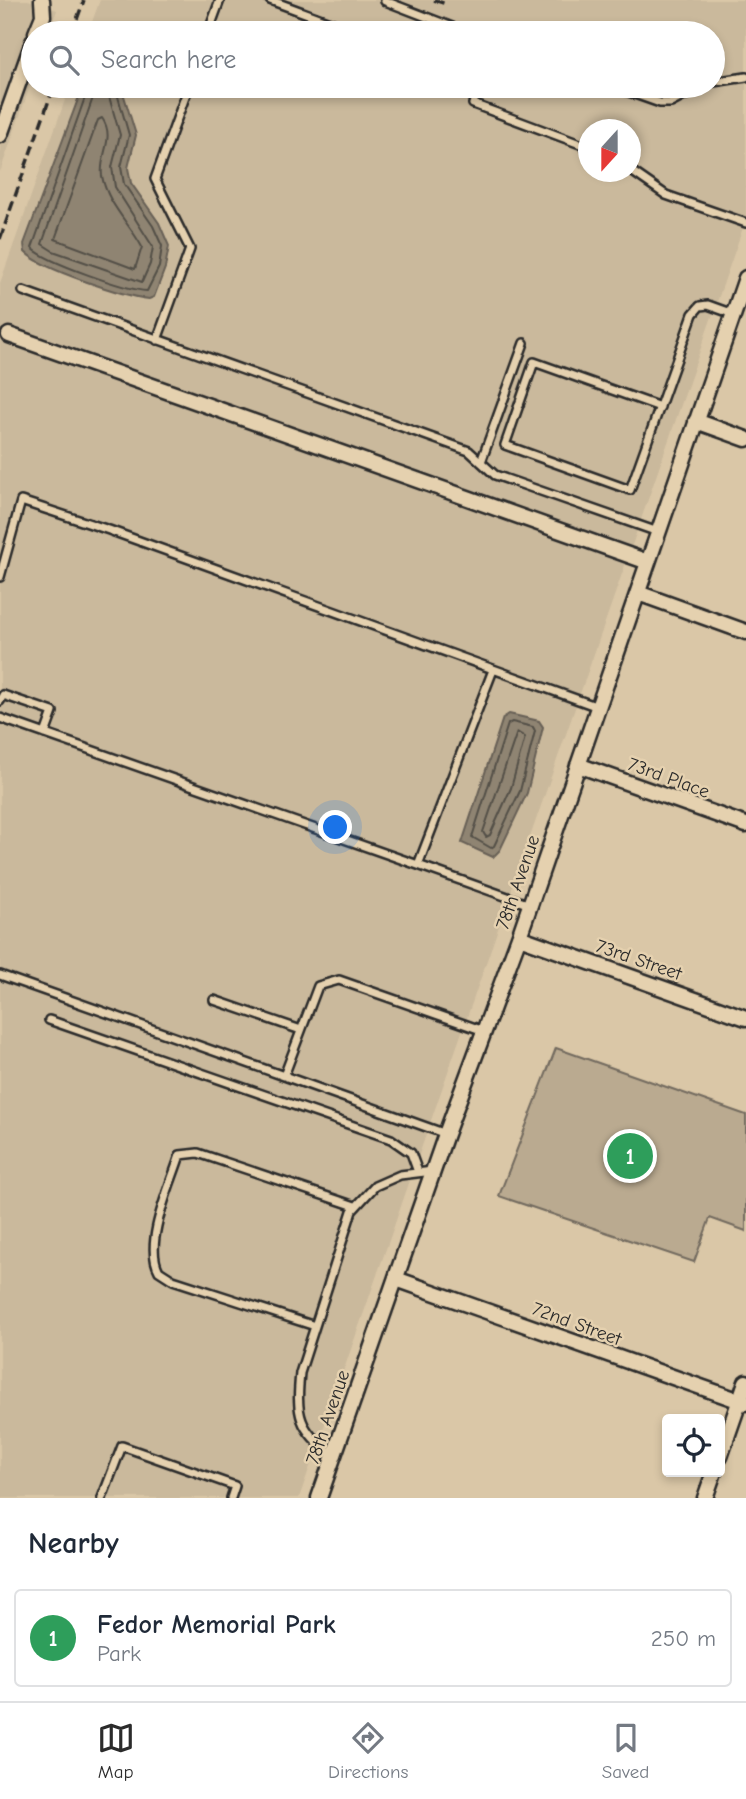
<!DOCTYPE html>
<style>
:root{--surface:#fff;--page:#f6f6f7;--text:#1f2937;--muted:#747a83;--line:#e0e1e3;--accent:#2b2b2b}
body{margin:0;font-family:"Comic Neue",sans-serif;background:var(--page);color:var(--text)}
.controls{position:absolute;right:21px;bottom:21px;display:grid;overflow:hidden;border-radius:7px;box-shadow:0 4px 10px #0003}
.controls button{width:63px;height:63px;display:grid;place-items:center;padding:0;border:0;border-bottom:2px solid var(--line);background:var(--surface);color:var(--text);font:35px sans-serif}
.compass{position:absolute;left:578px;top:119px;width:63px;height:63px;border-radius:50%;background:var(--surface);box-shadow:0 4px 10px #0003;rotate:201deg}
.you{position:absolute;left:336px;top:828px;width:24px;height:24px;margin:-18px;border:5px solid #fff;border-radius:50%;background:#1a73e8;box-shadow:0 0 0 10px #1a73e833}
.badge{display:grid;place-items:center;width:46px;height:46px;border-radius:50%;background:var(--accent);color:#fff;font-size:23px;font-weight:700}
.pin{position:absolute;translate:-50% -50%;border:4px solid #fff;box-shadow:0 2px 7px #0006}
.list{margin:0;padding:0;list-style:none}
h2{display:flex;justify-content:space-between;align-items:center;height:91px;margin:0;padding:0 28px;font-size:30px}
h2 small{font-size:23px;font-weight:400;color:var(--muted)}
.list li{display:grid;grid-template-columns:46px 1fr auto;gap:21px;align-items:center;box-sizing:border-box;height:98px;margin:0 14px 14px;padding:0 14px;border:2px solid var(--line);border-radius:7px}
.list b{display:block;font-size:26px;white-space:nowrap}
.list p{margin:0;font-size:23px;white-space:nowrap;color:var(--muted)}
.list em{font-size:23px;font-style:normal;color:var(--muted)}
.icon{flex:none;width:38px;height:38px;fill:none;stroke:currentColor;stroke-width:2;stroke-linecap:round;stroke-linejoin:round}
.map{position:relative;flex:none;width:746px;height:1498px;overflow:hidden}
.search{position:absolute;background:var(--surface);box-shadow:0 4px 10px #0003;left:21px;right:21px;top:21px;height:77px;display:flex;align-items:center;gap:18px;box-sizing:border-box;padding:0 24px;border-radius:38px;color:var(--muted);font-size:26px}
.sheet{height:203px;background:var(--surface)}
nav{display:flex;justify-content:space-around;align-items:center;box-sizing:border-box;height:98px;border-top:2px solid var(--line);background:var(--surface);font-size:19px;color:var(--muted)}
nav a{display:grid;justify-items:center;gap:4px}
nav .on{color:var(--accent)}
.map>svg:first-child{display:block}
</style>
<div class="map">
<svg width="746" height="1498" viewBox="0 0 746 1498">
<rect width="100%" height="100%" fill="#dac7a7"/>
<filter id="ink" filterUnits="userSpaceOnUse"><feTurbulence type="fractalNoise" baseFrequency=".0143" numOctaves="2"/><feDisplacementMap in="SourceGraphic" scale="14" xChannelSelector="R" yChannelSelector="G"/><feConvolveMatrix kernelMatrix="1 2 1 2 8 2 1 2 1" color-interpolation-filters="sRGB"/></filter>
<g filter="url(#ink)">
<!-- built -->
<path fill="#cab99c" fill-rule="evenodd" d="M 0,0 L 28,0 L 57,10 L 49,33 L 33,33 L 33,78 L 0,172 Z
M 100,0 L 746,0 L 746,219 L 299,1498 L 0,1498 L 0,283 L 70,86 L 713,86 L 713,33 L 88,33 ZM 588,130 L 630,130 L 630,172 L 588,172 Z"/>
<!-- green -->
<path fill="#baaa90" stroke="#726a5e" stroke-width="2" d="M 556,1048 L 746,1115 L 746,1231 L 710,1218 L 694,1262 L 499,1196 Z"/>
<!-- water -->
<path fill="#8f8472" stroke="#676056" stroke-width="2" d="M 83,86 L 121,86 L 136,135 L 128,168 L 131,183 L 159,223 L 169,246 L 165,268 L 154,297 L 149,299 C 124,296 41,269 25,252 L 24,244 Z
M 509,714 L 539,721 L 543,727 L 527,793 L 500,850 L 493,857 L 462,843 L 503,718 Z"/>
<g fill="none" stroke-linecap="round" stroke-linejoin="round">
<!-- shore -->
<path stroke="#534f47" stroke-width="2" d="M 89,86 L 32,248 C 46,262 126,290 147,291 L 159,267 L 162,246 L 153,226 L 124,184 L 121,167 L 129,135 L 115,86
M 97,86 L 42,244 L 53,251 L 142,282 L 150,264 L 153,247 L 115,187 L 112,167 L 120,135 L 106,86
M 102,118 C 116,138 99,155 102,176 C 107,203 129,223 142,247 L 135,269 L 55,239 L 98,120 Z
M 512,722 L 533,727 L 535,731 L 520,791 L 494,846 L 491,848 L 472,837 L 508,724 Z
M 517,732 L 525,737 L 511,788 L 490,835 L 486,837 L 483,832 Z"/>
<defs>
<path id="service" d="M 270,0 L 359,33
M 385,1 L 468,33
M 208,33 L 220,0
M 713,82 L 746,77
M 479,86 L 473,104 L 588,147
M 612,86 L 660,103 L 671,103 L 703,86
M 630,170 L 666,195 L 746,223
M 23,291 L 469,451 L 495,475 L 658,532
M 157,340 L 190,249 L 155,179 L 189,86
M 660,407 L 534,362 L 505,445 L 630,490 L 693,314 L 700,306 L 708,305 L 733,314
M 481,462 L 524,343
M 0,577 L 21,501 L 109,530 L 598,707
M 493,670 L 418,865 L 530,905
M 0,701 L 3,695 L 53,712 L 45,734
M 0,718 L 418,865
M 0,975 L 284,1076 L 318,986 L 339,980 L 484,1031
M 214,1000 L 301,1030
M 49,1020 L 391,1139 L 411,1153 L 418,1172
M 284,1076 L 446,1134
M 315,1326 L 173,1280 L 159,1271 C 143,1243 171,1184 180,1155 L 198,1153 L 355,1206
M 333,1455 C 298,1430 296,1414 300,1373 L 352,1211 L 375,1186 L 400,1175 L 433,1171
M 102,1498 L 122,1446 L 235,1486 L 231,1498"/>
<path id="minor" d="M 36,33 L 43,16 L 42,0
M 0,135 L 33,42
M 9,335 L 648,562
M 696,421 L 746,439
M 638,593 L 746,632
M 578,765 L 746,825
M 519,937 L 746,1018
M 396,1279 L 746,1403
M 720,1457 L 746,1382
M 319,1498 L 446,1134 L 519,937 L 746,278
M 705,1498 L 714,1472"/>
</defs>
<!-- service casing -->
<use href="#service" stroke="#2b2b2b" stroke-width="12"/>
<!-- minor casing -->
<use href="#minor" stroke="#2b2b2b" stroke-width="19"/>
<!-- service -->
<use href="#service" stroke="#e5d1af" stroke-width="7"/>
<!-- minor -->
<use href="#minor" stroke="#e5d1af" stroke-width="14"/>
<!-- rail -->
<path stroke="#2b2b2b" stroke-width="3.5" stroke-dasharray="10 5" stroke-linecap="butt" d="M 434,0 L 446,4
M 72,33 L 84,0
M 0,239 L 54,86"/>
</g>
</g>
<g text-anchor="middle" stroke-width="5" stroke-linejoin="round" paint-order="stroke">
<!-- street labels -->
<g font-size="19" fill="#2b2b2b" stroke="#e5d1af">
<text transform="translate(669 777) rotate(20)" y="7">73rd Place</text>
<text transform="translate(517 882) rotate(-71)" y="7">78th Avenue</text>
<text transform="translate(639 959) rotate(19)" y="7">73rd Street</text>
<text transform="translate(577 1323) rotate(20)" y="7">72nd Street</text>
<text transform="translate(327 1417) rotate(-71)" y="7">78th Avenue</text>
</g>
</g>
</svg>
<div class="controls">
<button><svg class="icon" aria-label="locate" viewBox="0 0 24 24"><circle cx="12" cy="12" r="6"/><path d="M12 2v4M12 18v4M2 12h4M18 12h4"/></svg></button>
</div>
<svg class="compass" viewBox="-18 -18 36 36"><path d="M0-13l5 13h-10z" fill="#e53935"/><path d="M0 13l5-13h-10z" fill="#747a83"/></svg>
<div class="you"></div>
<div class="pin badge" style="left:630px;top:1156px;background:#2e9e5b">1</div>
<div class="search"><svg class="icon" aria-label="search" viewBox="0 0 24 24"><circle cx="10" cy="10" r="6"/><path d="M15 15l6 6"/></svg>Search here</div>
</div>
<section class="sheet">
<h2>Nearby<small></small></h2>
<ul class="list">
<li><span class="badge" style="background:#2e9e5b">1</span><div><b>Fedor Memorial Park</b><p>Park</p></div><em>250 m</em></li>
</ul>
</section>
<nav>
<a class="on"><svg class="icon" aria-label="map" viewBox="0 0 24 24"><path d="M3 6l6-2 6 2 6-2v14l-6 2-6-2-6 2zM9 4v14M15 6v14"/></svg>Map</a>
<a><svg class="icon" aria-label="directions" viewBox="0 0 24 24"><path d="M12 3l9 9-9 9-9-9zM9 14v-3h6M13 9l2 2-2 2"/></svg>Directions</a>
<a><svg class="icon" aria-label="saved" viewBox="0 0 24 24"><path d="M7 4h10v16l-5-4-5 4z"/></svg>Saved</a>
</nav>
